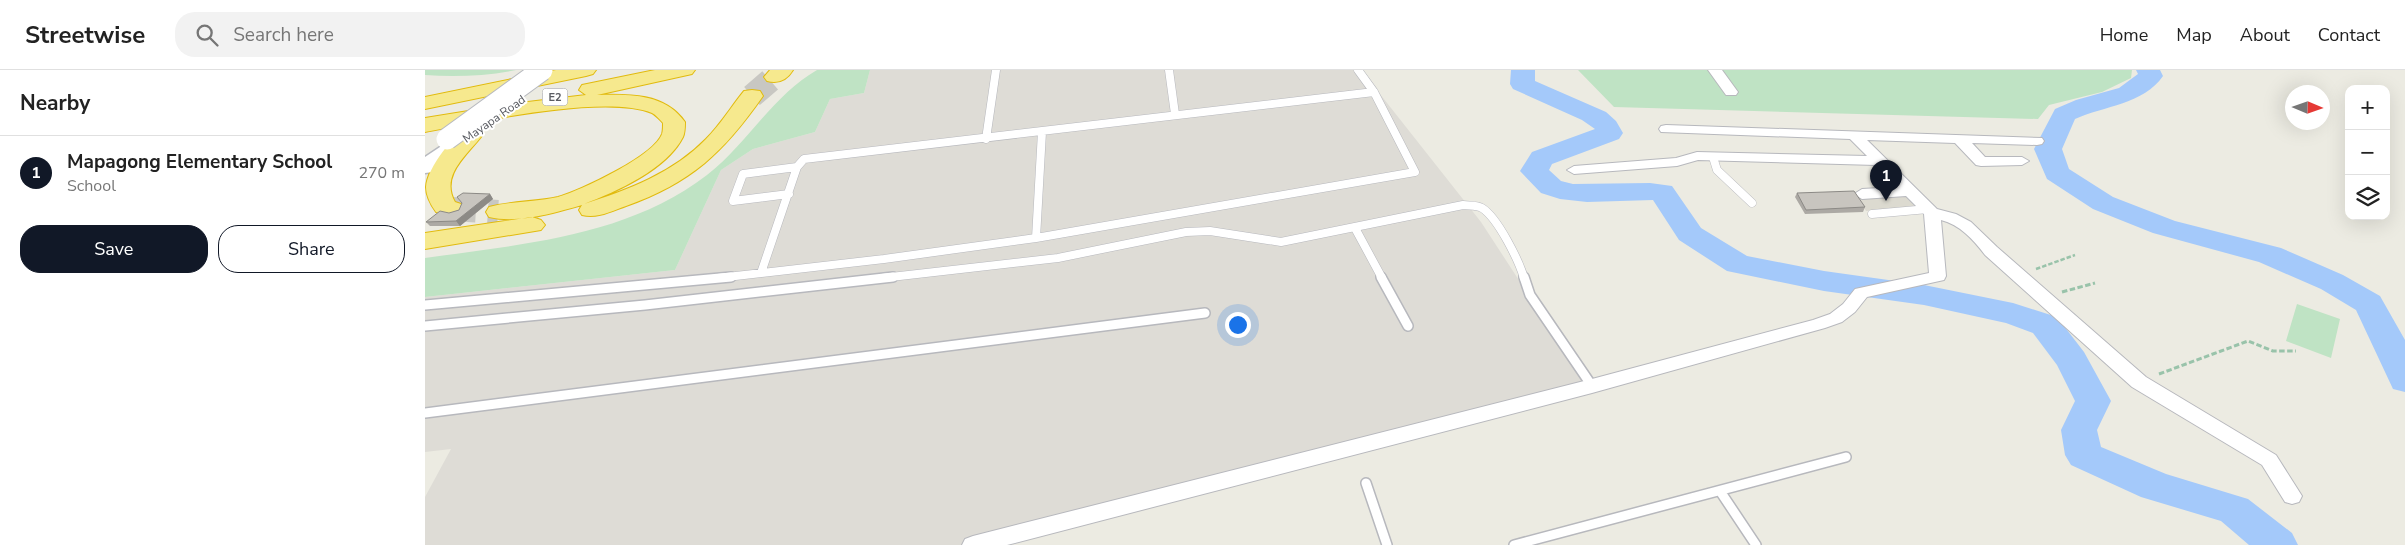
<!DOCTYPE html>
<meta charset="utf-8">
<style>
:root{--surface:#fff;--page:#f2f2f2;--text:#222;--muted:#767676;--line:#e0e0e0;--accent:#111827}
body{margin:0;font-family:"Nunito Sans",sans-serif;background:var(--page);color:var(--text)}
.controls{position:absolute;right:15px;top:15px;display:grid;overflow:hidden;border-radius:10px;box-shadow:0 5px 20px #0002}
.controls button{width:45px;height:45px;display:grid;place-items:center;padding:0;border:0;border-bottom:1px solid var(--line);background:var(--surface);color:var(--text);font:25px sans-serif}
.compass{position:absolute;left:1860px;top:15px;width:45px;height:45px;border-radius:50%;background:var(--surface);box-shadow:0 5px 20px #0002;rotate:92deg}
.you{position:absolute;left:812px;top:254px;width:18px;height:18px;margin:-12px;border:4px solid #fff;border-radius:50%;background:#1a73e8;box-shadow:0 0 0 8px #1a73e833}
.badge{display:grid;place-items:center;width:32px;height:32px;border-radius:50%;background:var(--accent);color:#fff;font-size:16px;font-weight:700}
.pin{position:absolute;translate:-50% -41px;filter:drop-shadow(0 1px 2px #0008)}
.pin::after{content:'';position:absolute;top:26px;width:18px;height:15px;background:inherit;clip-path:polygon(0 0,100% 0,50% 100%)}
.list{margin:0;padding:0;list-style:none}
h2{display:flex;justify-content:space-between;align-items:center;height:65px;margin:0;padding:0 20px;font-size:21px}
h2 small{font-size:16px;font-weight:400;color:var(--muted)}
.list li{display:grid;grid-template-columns:32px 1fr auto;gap:15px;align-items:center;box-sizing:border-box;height:75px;padding:0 20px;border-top:1px solid var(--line)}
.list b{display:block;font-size:19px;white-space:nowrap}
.list p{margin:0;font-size:16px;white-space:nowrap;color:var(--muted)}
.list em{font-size:16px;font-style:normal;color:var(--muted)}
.actions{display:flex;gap:10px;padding:15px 20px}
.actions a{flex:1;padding:11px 0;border:1px solid var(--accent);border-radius:20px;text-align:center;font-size:18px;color:var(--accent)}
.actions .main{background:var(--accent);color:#fff}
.icon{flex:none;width:28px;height:28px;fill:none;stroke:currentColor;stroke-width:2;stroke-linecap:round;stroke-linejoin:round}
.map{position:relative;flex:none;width:1980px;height:475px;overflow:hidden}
header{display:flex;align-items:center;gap:30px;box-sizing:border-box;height:70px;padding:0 25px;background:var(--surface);border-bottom:1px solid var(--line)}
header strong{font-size:24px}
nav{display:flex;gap:28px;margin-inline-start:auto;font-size:18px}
.search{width:350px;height:45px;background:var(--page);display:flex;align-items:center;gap:12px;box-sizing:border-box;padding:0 18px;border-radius:20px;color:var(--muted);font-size:19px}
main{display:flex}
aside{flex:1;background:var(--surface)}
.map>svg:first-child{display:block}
</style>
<header>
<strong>Streetwise</strong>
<div class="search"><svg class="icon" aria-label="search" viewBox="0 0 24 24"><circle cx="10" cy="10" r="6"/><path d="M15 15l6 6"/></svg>Search here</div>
<nav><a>Home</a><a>Map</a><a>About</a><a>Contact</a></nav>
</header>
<main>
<aside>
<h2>Nearby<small></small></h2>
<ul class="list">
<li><span class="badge">1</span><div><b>Mapagong Elementary School</b><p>School</p></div><em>270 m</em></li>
</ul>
<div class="actions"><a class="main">Save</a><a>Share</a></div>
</aside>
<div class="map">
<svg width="1980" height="475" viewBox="0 0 1980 475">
<rect width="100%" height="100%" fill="#ecebe2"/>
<!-- industrial -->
<path fill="#dedcd6" d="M 445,0 L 936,0 L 1056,152 L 1161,313 L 571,475 L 0,475 L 0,427 L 26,379 L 0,382 L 0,227 L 250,200 L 296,100 L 328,79 L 390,62 L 405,29 L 439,23 Z"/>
<!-- education -->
<path fill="#dcdad0" d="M 1481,124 L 1489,136 L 1441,141 L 1432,127 Z"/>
<!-- green -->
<path fill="#bfe3c4" d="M 0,0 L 91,0 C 62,6 30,7 0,5 Z
M 392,0 L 445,0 L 439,23 L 405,29 L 390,62 L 328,79 L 296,100 L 250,200 L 0,227 L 0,188 C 97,174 201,167 282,105 C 322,74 347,26 392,0 Z
M 1153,0 L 1707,0 L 1706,8 L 1677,22 L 1624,35 L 1613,49 L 1189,37 Z
M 1872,234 L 1915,249 L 1906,288 L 1861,271 Z"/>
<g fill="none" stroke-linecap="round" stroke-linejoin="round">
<!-- river -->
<path fill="#a4c9fa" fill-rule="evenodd" d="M 1086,0 L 1110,0 L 1110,11 L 1181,42 L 1191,51 L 1198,63 L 1194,69 L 1127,94 L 1124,100 L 1136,111 L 1148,114 L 1225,113 L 1247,116 L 1276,158 L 1322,186 L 1399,201 L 1499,215 L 1588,233 L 1632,247 L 1659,282 L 1686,331 L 1672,360 L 1676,377 L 1741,404 L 1823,429 L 1867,463 L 1873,475 L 1824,475 L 1796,451 L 1716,427 L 1646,395 L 1640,385 L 1636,360 L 1650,331 L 1632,295 L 1608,263 L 1581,253 L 1499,235 L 1399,221 L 1302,201 L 1254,170 L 1228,130 L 1162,132 L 1135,129 L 1116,123 L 1095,101 L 1107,82 L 1170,59 L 1157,50 L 1088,19 L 1085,14 Z
M 1711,0 L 1735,0 L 1738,6 C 1719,34 1679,36 1650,49 L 1637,79 L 1644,99 L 1688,127 L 1750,151 L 1856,178 L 1918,205 L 1955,226 L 1980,270 L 1980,322 L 1968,319 L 1931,240 L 1896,219 L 1834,192 L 1728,163 L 1668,139 L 1622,109 L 1609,79 L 1630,39 L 1651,30 L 1694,18 L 1713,4 Z"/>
<!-- motorway-tunnel -->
<path stroke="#c8c7c2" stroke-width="24" stroke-dasharray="24 12" stroke-linecap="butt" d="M 327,26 L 349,7
M 27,139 L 73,142"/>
<defs>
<path id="service-far1" d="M 744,0 L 750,44
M 561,69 L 571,0
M 1288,87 L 1292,100 L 1327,133
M 364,124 L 308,131 L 318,104 L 372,97
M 1447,144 L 1503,139
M 930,158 L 957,208
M 611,168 L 990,102 L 949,22 L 933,0
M 336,203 L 372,97 L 379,89 L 949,22
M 293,208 L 459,189 L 611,168 L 617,62
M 457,208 L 633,188 L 761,162 L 785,161 L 856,172 L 1038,135 C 1044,136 1052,135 1057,138 C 1073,148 1094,191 1099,208"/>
<path id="service" d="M 956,207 L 983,256
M 1099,207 L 1105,225 L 1167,316
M 0,235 L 306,207
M 0,256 L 220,235 L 468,207
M 0,343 L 780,243
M 941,413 L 962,475
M 1295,421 L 1331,475
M 1089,475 L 1421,387"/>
<path id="minor" d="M 1283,0 L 1297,0 L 1313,22 L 1311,25 L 1301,25 Z
M 1241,55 L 1617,68 L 1619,71 L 1617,74 L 1612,75 L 1547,73 L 1560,87 L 1597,87 L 1604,91 L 1597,95 L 1556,96 L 1551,95 L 1530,73 L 1442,70 L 1512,139 L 1531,144 L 1546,152 L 1572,177 L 1721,307 L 1851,385 L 1877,426 L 1874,432 L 1867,434 L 1860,432 L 1837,395 L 1707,317 L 1560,185 C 1548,169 1535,155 1516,150 L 1521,206 L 1519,210 L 1442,227 L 1430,242 L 1417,252 L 1400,258 L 1167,323 L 582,475 L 537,475 L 540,469 L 548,466 L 1167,309 L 1388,250 L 1405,244 L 1418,234 L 1430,219 L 1504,203 L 1499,144 L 1481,126 L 1437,129 L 1429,124 L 1437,119 L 1473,117 L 1451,95 L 1273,90 L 1252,96 L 1149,104 L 1142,100 L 1149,96 L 1251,88 L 1272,82 L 1442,86 L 1425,69 L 1236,62 L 1234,59 L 1236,56 Z"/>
<path id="secondary" d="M 43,61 L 50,63 L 53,67 L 50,71 L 8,102 L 0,103 L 0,87 L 36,63 Z"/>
<path id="motorway" d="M 131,0 L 171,0 L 168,4 L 161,6 L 0,39 L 0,27 Z
M 230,0 L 270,0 L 267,4 L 172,25 C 204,24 240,23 260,52 C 260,56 260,63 258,67 C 242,99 191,122 159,134 C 203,120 248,103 281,69 C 295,55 306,37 319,21 L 327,20 L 335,21 L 338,26 C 299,82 266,113 201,136 C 187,141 172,149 157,145 L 154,140 L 157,135 C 129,143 93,154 64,147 L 61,142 L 64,137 C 87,131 110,132 133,127 C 155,121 229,86 237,64 C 238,61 238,56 238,53 C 234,49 231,45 227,43 C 179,24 53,52 0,62 L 0,48 L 86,34 L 161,25 L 154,20 L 157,15 Z
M 345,0 L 368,0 C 362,10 353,14 342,11 L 339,7 Z
M 48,56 L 56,58 L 59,63 C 45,83 14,104 30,132 L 36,134 L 39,139 L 36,144 L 27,146 L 11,142 C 6,135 1,126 1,117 C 2,98 30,61 48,56 Z
M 107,147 L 116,150 L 120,155 L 116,160 L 0,179 L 0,163 Z"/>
</defs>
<!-- service-far1 casing -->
<use href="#service-far1" stroke="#b7b8bd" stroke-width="9"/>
<!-- service casing -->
<use href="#service" stroke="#b7b8bd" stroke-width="12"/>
<!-- minor casing -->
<use href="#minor" stroke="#b7b8bd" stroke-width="2"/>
<!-- secondary casing -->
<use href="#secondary" stroke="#b7b9bf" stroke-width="3"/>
<!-- motorway casing -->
<use href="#motorway" stroke="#e1ba0d" stroke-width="2"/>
<!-- path-far1 -->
<path stroke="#99c3aa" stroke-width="2.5" stroke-dasharray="4.5 2" stroke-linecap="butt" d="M 1611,199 L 1650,185"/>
<!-- path -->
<path stroke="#99c3aa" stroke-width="3" stroke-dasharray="5.5 2.5" stroke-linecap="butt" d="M 1637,222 L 1670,213
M 1734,304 L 1823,271 L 1848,281 L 1871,281"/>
<!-- service-far1 -->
<use href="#service-far1" stroke="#fff" stroke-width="8"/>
<!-- service -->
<use href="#service" stroke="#fff" stroke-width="9"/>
<!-- minor -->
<use href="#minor" fill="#fff" fill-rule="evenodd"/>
<!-- secondary -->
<use href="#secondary" fill="#fff" fill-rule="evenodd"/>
<!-- motorway -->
<use href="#motorway" fill="#f6e98e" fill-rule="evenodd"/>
<defs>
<path id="secondary-bridge" d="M 22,69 L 117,0"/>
</defs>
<!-- secondary-bridge casing -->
<use href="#secondary-bridge" stroke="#b7b9bf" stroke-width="23" stroke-linecap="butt"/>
<!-- secondary-bridge -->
<use href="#secondary-bridge" stroke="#fff" stroke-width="21"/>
</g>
<!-- wall -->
<path fill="#aca9a4" d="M 1372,123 L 1440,137 L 1438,142 L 1380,144 L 1370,127 Z
M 65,124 L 68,129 L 35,156 L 5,156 L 1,152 L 24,143 L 34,140 L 37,134 Z"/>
<!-- shaded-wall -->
<path fill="#8c8a86" d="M 65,124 L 68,129 L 35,156 L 31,151 Z"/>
<!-- building -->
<path fill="#c8c5bf" stroke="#8c8a86" d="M 1429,121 L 1440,137 L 1381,140 L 1372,123 Z
M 38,123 L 65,124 L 31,151 L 1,152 L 15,141 L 24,143 L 34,140 L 37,133 L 32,127 Z"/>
<g text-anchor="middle" stroke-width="4" stroke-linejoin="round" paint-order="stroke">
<!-- shield labels -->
<rect fill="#fff" stroke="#8c8d91" stroke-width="1" x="117.5" y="18.5" width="25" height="17" rx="4"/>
<g font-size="11" font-weight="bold" fill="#5a5c62">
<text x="130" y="31">E2</text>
</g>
<!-- street labels -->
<g font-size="12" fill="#5a5c62" stroke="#fff">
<text transform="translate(69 49) rotate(-35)" y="4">Mayapa Road</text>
</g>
</g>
</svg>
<div class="controls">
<button>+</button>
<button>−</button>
<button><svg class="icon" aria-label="layers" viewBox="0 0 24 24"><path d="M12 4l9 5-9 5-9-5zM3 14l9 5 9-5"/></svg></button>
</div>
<svg class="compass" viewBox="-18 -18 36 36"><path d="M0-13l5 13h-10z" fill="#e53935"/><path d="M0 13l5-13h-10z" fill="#767676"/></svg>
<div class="you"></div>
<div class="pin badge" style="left:1461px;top:131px">1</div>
</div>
</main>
